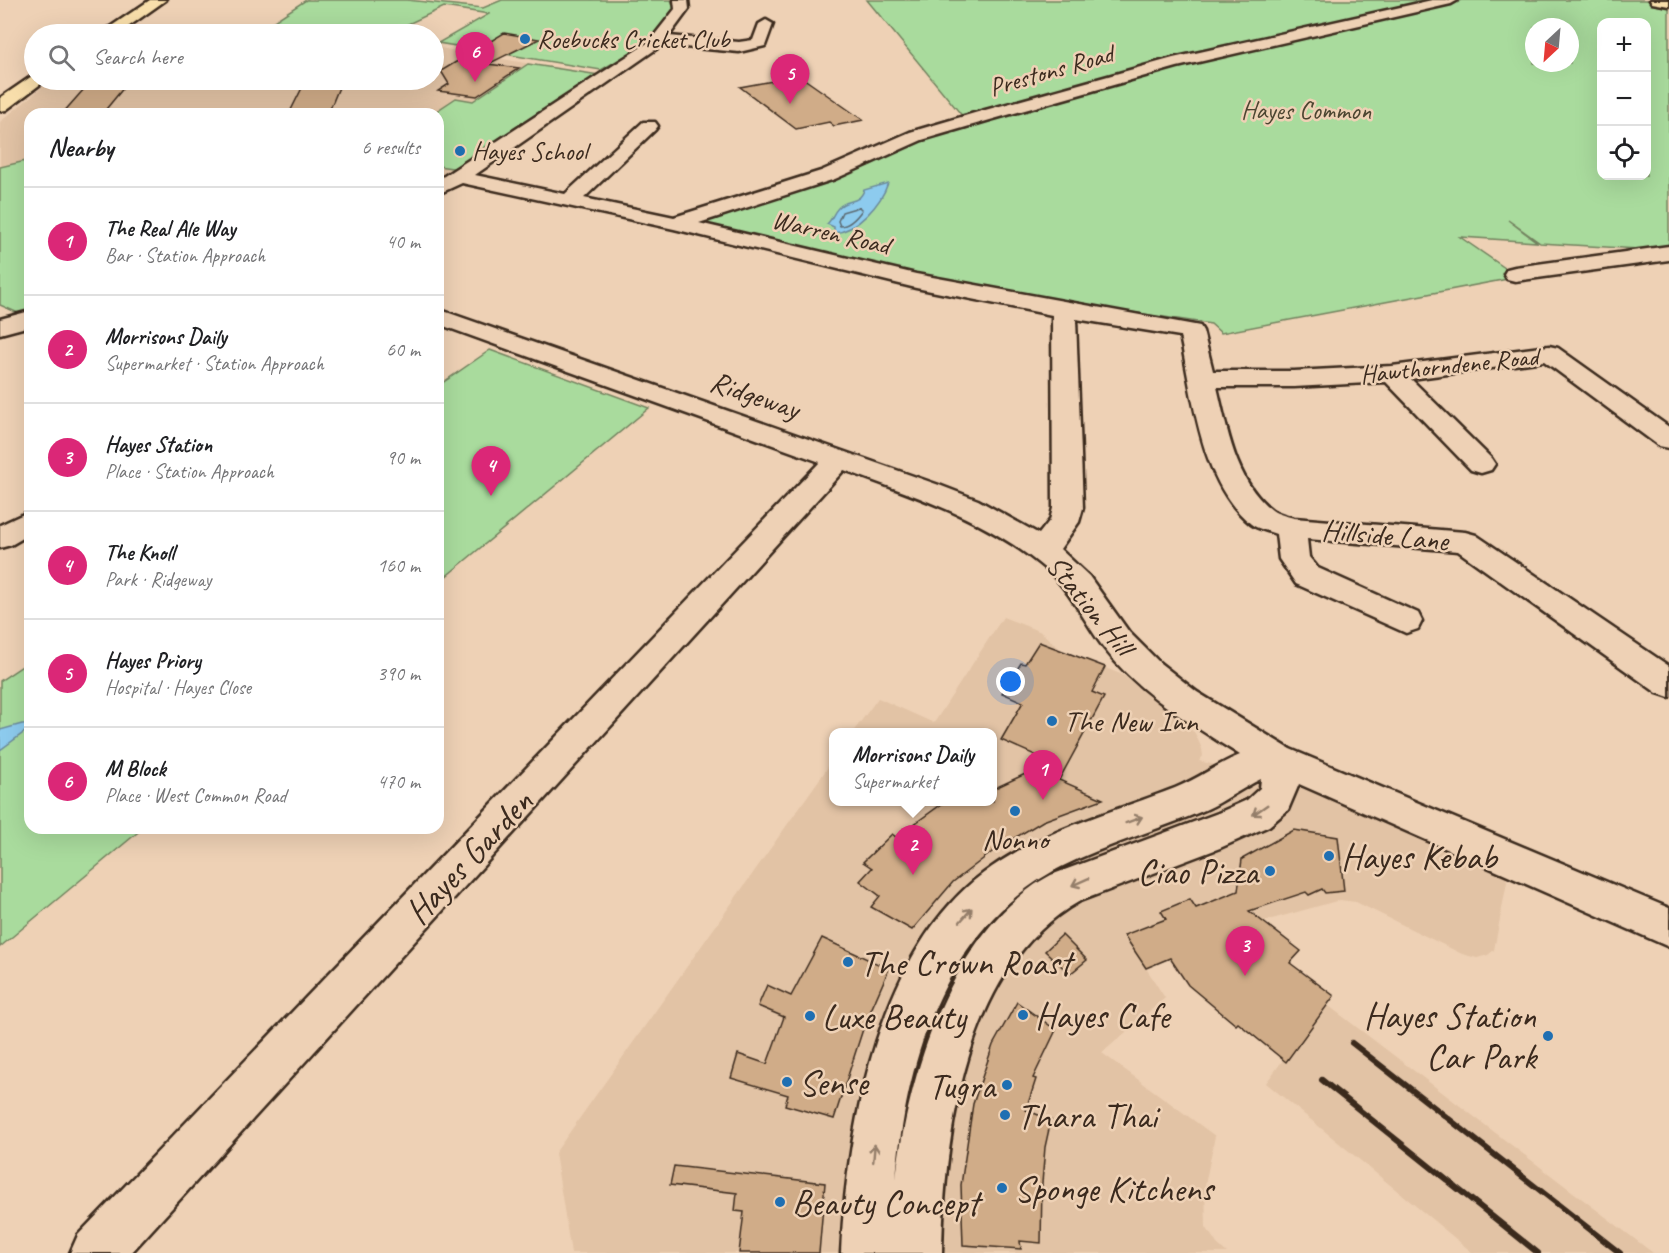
<!DOCTYPE html>
<meta charset="utf-8">
<style>
:root{--surface:#fff;--page:#f6f6f6;--text:#202124;--muted:#757577;--line:#e0e0e0;--accent:#db2777}
body{margin:0;font-family:Caveat,sans-serif;background:var(--page);color:var(--text)}
.controls{position:absolute;right:18px;top:18px;display:grid;overflow:hidden;border-radius:12px;box-shadow:0 6px 24px #0002}
.controls button{width:54px;height:54px;display:grid;place-items:center;padding:0;border:0;border-bottom:2px solid var(--line);background:var(--surface);color:var(--text);font:30px sans-serif}
.compass{position:absolute;left:1525px;top:18px;width:54px;height:54px;border-radius:50%;background:var(--surface);box-shadow:0 6px 24px #0002;rotate:206deg}
.you{position:absolute;left:1011px;top:682px;width:21px;height:21px;margin:-15px;border:4px solid #fff;border-radius:50%;background:#1a73e8;box-shadow:0 0 0 9px #1a73e833}
.badge{display:grid;place-items:center;width:39px;height:39px;border-radius:50%;background:var(--accent);color:#fff;font-size:20px;font-weight:700}
.pin{position:absolute;translate:-50% -50px;filter:drop-shadow(0 2px 3px #0008)}
.pin::after{content:'';position:absolute;top:32px;width:21px;height:18px;background:inherit;clip-path:polygon(0 0,100% 0,50% 100%)}
.popup{position:absolute;left:829px;top:728px;width:168px;height:78px;box-sizing:border-box;display:grid;place-content:center;border-radius:12px;background:var(--surface);filter:drop-shadow(0 2px 4px #0005);font-size:20px;white-space:nowrap;color:var(--muted)}
.popup b{font-size:22px;color:var(--text)}
.popup::after{content:'';position:absolute;left:50%;top:100%;margin-left:-12px;border:12px solid transparent;border-top-color:var(--surface)}
.list{margin:0;padding:0;list-style:none}
h2{display:flex;justify-content:space-between;align-items:center;height:78px;margin:0;padding:0 24px;font-size:26px}
h2 small{font-size:20px;font-weight:400;color:var(--muted)}
.list li{display:grid;grid-template-columns:39px 1fr auto;gap:18px;align-items:center;box-sizing:border-box;height:108px;padding:0 24px;border-top:2px solid var(--line)}
.list b{display:block;font-size:22px;white-space:nowrap}
.list p{margin:0;font-size:20px;white-space:nowrap;color:var(--muted)}
.list em{font-size:20px;font-style:normal;color:var(--muted)}
.icon{flex:none;width:33px;height:33px;fill:none;stroke:currentColor;stroke-width:2;stroke-linecap:round;stroke-linejoin:round}
.map{position:relative;flex:none;width:1669px;height:1253px;overflow:hidden}
.search{position:absolute;background:var(--surface);box-shadow:0 6px 24px #0002;left:24px;top:24px;width:420px;height:66px;display:flex;align-items:center;gap:15px;box-sizing:border-box;padding:0 21px;border-radius:33px;color:var(--muted);font-size:22px}
.panel{position:absolute;background:var(--surface);box-shadow:0 6px 24px #0002;left:24px;top:108px;width:420px;height:726px;border-radius:18px}
.map>svg:first-child{display:block}
</style>
<div class="map">
<svg width="1669" height="1253" viewBox="0 0 1669 1253">
<rect width="100%" height="100%" fill="#eed1b5"/>
<filter id="ink" filterUnits="userSpaceOnUse"><feTurbulence type="fractalNoise" baseFrequency=".0167" numOctaves="2"/><feDisplacementMap in="SourceGraphic" scale="12" xChannelSelector="R" yChannelSelector="G"/><feConvolveMatrix kernelMatrix="1 2 1 2 8 2 1 2 1" color-interpolation-filters="sRGB"/></filter>
<g filter="url(#ink)">
<!-- built -->
<path fill="#e2c3a5" d="M 434,47 L 593,75 L 438,181 L 438,114 L 30,114 L 30,310 L 18,313 L 0,305 L 0,122 L 51,80 L 434,80 Z
M 1003,617 L 1041,632 L 1061,650 L 1123,675 L 1195,733 L 1202,749 L 1203,756 L 1199,761 L 1315,790 L 1505,873 L 1507,882 L 1494,950 L 1488,955 L 1477,958 L 1462,954 L 1356,902 L 1340,900 L 1261,922 L 1238,891 L 1196,908 L 1190,899 L 1161,911 L 1166,919 L 1146,968 L 1165,998 L 1102,1053 L 1215,1136 L 1205,1185 L 1206,1227 L 1217,1244 L 1227,1253 L 571,1253 L 555,1153 L 833,760 L 834,802 L 992,802 L 992,732 L 853,732 L 878,698 L 934,723 Z
M 1325,1003 L 1653,1253 L 1473,1253 L 1266,1083 Z"/>
<!-- green -->
<path fill="#a9db9d" stroke="#72825e" stroke-width="1.5" fill-rule="evenodd" d="M 306,0 L 407,0 L 483,8 L 502,0 L 671,0 L 675,9 L 646,44 L 601,70 L 438,43 L 489,14 L 444,7 L 387,34 L 254,34 Z
M 867,0 L 1646,0 L 1669,3 L 1669,248 L 1639,249 L 1540,243 L 1508,220 L 1537,242 L 1460,237 L 1518,277 L 1221,333 L 1211,324 L 1016,295 L 694,224 L 918,139 L 969,124 ZM 1602,22 L 1646,22 L 1646,176 L 1602,176 ZM 1534,27 L 1570,27 L 1570,63 L 1534,63 Z
M 528,64 L 599,75 L 459,169 L 438,166 L 438,114 L 432,114 L 456,98 L 473,101 Z
M 30,160 L 30,310 L 18,313 L 0,305 L 0,167 Z
M 490,350 L 649,408 L 438,583 L 438,386 Z
M 30,661 L 30,828 L 143,828 L 0,947 L 0,681 Z"/>
<!-- water -->
<path fill="#8dcbee" stroke="#6c8b9b" stroke-width="1.5" d="M 888,183 C 881,204 857,231 834,233 L 834,227 L 827,224 C 832,220 833,213 838,208 C 846,198 859,205 864,190 Z
M 22,724 L 30,724 L 30,728 L 0,750 L 0,730 Z"/>
<g fill="none" stroke-linecap="round" stroke-linejoin="round">
<!-- shore -->
<path stroke="#5c6a71" stroke-width="1.5" d="M 859,207 L 862,210 C 857,217 849,226 840,226 L 838,221 L 842,212 Z"/>
</g>
<!-- building -->
<path fill="#d0ac88" stroke="#3b2a1e" stroke-width="1.5" d="M 504,33 L 539,39 L 488,64 L 519,68 L 477,96 L 438,91 L 449,84 L 441,71 Z
M 800,76 L 863,120 L 834,126 L 829,122 L 796,129 L 740,87 Z
M 92,80 L 130,80 L 102,114 L 62,114 Z
M 306,80 L 342,80 L 328,114 L 289,114 Z
M 1039,642 L 1105,667 L 1092,692 L 1104,697 L 1059,780 L 1103,799 L 1043,821 L 996,849 L 953,882 L 912,930 L 871,907 L 880,896 L 860,881 L 872,868 L 863,862 L 892,834 L 896,837 L 946,801 L 993,801 L 993,789 L 1051,762 L 1001,740 L 1023,702 L 1002,693 L 1021,663 L 1025,664 Z
M 1294,830 L 1338,837 L 1344,891 L 1325,893 L 1322,889 L 1309,895 L 1306,892 L 1249,911 L 1301,951 L 1290,963 L 1334,996 L 1286,1062 L 1238,1023 L 1236,1025 L 1188,985 L 1170,958 L 1146,968 L 1124,935 L 1166,919 L 1161,911 L 1190,899 L 1196,908 L 1238,891 L 1242,859 Z
M 1062,935 L 1087,960 L 1070,974 L 1045,951 Z
M 822,938 L 889,969 L 864,1026 L 834,1119 L 785,1105 L 788,1095 L 731,1078 L 738,1054 L 767,1064 L 784,1017 L 758,1006 L 767,985 L 791,996 Z
M 1017,1002 L 1056,1030 L 1033,1078 L 1036,1079 L 1026,1110 L 1051,1120 L 1045,1147 L 1042,1183 L 1041,1243 L 1020,1241 L 1021,1249 L 963,1245 L 961,1185 L 973,1104 L 993,1045 Z
M 674,1166 L 825,1183 L 819,1253 L 739,1253 L 744,1212 L 735,1211 L 737,1193 L 670,1185 Z"/>
<g fill="none" stroke-linecap="round" stroke-linejoin="round">
<defs>
<path id="minor" d="M 674,0 L 688,0 L 689,9 L 669,36 L 739,42 L 753,40 L 759,24 L 766,20 L 773,24 L 765,46 L 739,52 L 662,45 L 475,175 L 565,194 L 643,122 L 655,122 L 658,126 L 655,130 L 584,198 L 674,217 L 821,171 L 910,132 L 978,112 L 1173,58 L 1432,0 L 1458,0 L 1451,4 L 1177,67 L 990,120 L 922,140 L 835,179 L 699,223 L 916,274 L 1200,326 L 1203,331 L 1213,371 L 1294,371 L 1392,366 L 1549,346 L 1558,348 L 1669,427 L 1669,448 L 1659,446 L 1544,361 L 1411,379 L 1491,458 L 1495,464 L 1491,470 L 1481,473 L 1471,470 L 1386,382 L 1294,387 L 1217,387 C 1227,428 1235,482 1272,510 C 1277,514 1287,516 1294,518 L 1465,532 L 1476,535 L 1669,666 L 1669,697 L 1657,693 L 1458,551 L 1307,539 L 1309,557 L 1318,568 L 1418,613 L 1422,621 L 1418,629 L 1406,633 L 1296,584 L 1279,559 L 1276,534 C 1269,531 1257,529 1251,524 C 1200,483 1193,395 1180,336 L 1076,319 L 1083,508 L 1079,522 L 1060,549 L 1089,576 L 1129,632 L 1160,663 L 1197,692 L 1290,749 L 1669,908 L 1669,947 L 1299,784 L 1288,810 L 1269,826 L 1220,848 L 1080,901 C 965,965 944,1135 942,1253 L 841,1253 C 847,1126 879,944 992,867 C 1047,829 1113,812 1175,788 C 1198,779 1217,764 1240,755 C 1193,725 1139,694 1104,648 C 1085,623 1072,593 1048,571 C 990,520 915,496 844,470 L 131,1253 L 70,1253 L 78,1235 L 820,462 L 438,324 L 438,309 L 939,485 L 978,500 L 1039,534 L 1050,520 L 1053,508 L 1052,315 L 916,288 L 674,229 L 462,183 L 438,194 L 438,180 L 649,42 L 675,9 ZM 1261,779 L 1260,788 L 1247,800 L 1218,813 L 1051,875 C 952,928 908,1075 896,1179 C 906,1058 945,927 1061,867 C 1107,844 1158,830 1205,810 C 1225,801 1242,788 1261,779 Z
M 1669,246 L 1669,260 L 1515,281 L 1507,279 L 1504,274 L 1507,269 L 1515,267 Z
M 30,311 L 30,326 L 0,334 L 0,319 Z
M 30,511 L 30,534 L 11,545 L 0,548 L 0,525 Z"/>
<path id="major" d="M 150,0 L 166,0 L 118,34 L 102,34 L 104,31 Z
M 32,76 L 34,76 L 34,80 L 46,80 L 6,110 L 0,111 L 0,98 Z"/>
<path id="highway" d="M 1650,0 L 1669,0 L 1669,6 L 1652,3 Z"/>
</defs>
<!-- minor casing -->
<use href="#minor" stroke="#3b2a1e" stroke-width="5"/>
<!-- major casing -->
<use href="#major" stroke="#3b2a1e" stroke-width="5"/>
<!-- highway casing -->
<use href="#highway" stroke="#3b2a1e" stroke-width="5"/>
<!-- minor -->
<use href="#minor" fill="#eed1b5" fill-rule="evenodd"/>
<!-- major -->
<use href="#major" fill="#f8deab" fill-rule="evenodd"/>
<!-- highway -->
<use href="#highway" fill="#f8deab" fill-rule="evenodd"/>
<!-- rail -->
<path stroke="#3b2a1e" stroke-width="6" d="M 1352,1043 L 1620,1253
M 1322,1080 L 1538,1253"/>
</g>
<!-- one-way arrows -->
<defs><path id="oneway-shaft" d="M-6 0H5M1.5-3L5.5 0L1.5 3" fill="none" stroke-width="1.6" stroke-linecap="round" stroke-linejoin="round" transform="scale(1.5)"/></defs>
<g stroke="#947e6a">
<use href="#oneway-shaft" transform="translate(1260 810) rotate(145)"/>
<use href="#oneway-shaft" transform="translate(1134 820) rotate(-20)"/>
<use href="#oneway-shaft" transform="translate(1080 882) rotate(156)"/>
<use href="#oneway-shaft" transform="translate(966 915) rotate(-49)"/>
<use href="#oneway-shaft" transform="translate(874 1153) rotate(-85)"/>
</g>
</g>
<!-- markers -->
<g fill="#1f6fb2" stroke="#eed1b5" stroke-width="2">
<circle cx="525" cy="39" r="6"/>
<circle cx="460" cy="151" r="6"/>
<circle cx="1052" cy="721" r="6"/>
<circle cx="1015" cy="811" r="6"/>
<circle cx="1329" cy="856" r="6"/>
<circle cx="1270" cy="871" r="6"/>
<circle cx="848" cy="962" r="6"/>
<circle cx="1023" cy="1015" r="6"/>
<circle cx="810" cy="1016" r="6"/>
<circle cx="1548" cy="1036" r="6"/>
<circle cx="787" cy="1082" r="6"/>
<circle cx="1007" cy="1085" r="6"/>
<circle cx="1005" cy="1115" r="6"/>
<circle cx="1002" cy="1188" r="6"/>
<circle cx="780" cy="1202" r="6"/>
</g>
<g text-anchor="middle" stroke-width="5" stroke-linejoin="round" paint-order="stroke">
<!-- far-poi labels -->
<g font-size="26" fill="#3b2a1e" stroke="#eed1b5" text-anchor="start">
<text x="537" y="48">Roebucks Cricket Club</text>
<text x="472" y="160">Hayes School</text>
</g>
<!-- far-street labels -->
<g font-size="26" fill="#3b2a1e" stroke="#eed1b5">
<text transform="translate(1051 70) rotate(-16)" y="9">Prestons Road</text>
<text transform="translate(831 232) rotate(13)" y="9">Warren Road</text>
<text transform="translate(1449 365) rotate(-6)" y="9">Hawthorndene Road</text>
</g>
<!-- far-park labels -->
<g font-size="26" fill="#4c4531" stroke="#eed1b5">
<text x="1306" y="119">Hayes Common</text>
</g>
<!-- street labels -->
<g font-size="30" fill="#3b2a1e" stroke="#eed1b5">
<text transform="translate(755 395) rotate(19)" y="10">Ridgeway</text>
<text transform="translate(1385 535) rotate(5)" y="10">Hillside Lane</text>
<text transform="translate(1090 605) rotate(51)" y="10">Station Hill</text>
</g>
<!-- poi labels -->
<g font-size="30" fill="#3b2a1e" stroke="#eed1b5" text-anchor="start">
<text x="1064" y="731">The New Inn</text>
<text x="1015" y="849" text-anchor="middle">Nonno</text>
</g>
<!-- near-street labels -->
<g font-size="36" fill="#3b2a1e" stroke="#eed1b5">
<text transform="translate(468 856) rotate(-47)" y="13">Hayes Garden</text>
</g>
<!-- near-poi labels -->
<g font-size="36" fill="#3b2a1e" stroke="#eed1b5" text-anchor="start">
<text x="1341" y="869">Hayes Kebab</text>
<text x="1258" y="884" text-anchor="end">Ciao Pizza</text>
<text x="860" y="975">The Crown Roast</text>
<text x="1035" y="1028">Hayes Cafe</text>
<text x="1536" y="1028" text-anchor="end">Hayes Station<tspan x="1536" dy="41">Car Park</tspan></text>
<text x="822" y="1029">Luxe Beauty</text>
<text x="799" y="1095">Sense</text>
<text x="995" y="1098" text-anchor="end">Tugra</text>
<text x="1017" y="1128">Thara Thai</text>
<text x="1014" y="1201">Sponge Kitchens</text>
<text x="792" y="1215">Beauty Concept</text>
</g>
</g>
</svg>
<div class="controls">
<button>+</button>
<button>−</button>
<button><svg class="icon" aria-label="locate" viewBox="0 0 24 24"><circle cx="12" cy="12" r="6"/><path d="M12 2v4M12 18v4M2 12h4M18 12h4"/></svg></button>
</div>
<svg class="compass" viewBox="-18 -18 36 36"><path d="M0-13l5 13h-10z" fill="#e53935"/><path d="M0 13l5-13h-10z" fill="#757577"/></svg>
<div class="you"></div>
<div class="pin badge" style="left:1043px;top:800px">1</div>
<div class="pin badge" style="left:913px;top:875px">2</div>
<div class="popup"><b>Morrisons Daily</b>Supermarket</div>
<div class="pin badge" style="left:1245px;top:976px">3</div>
<div class="pin badge" style="left:491px;top:496px">4</div>
<div class="pin badge" style="left:790px;top:104px">5</div>
<div class="pin badge" style="left:475px;top:82px">6</div>
<div class="search"><svg class="icon" aria-label="search" viewBox="0 0 24 24"><circle cx="10" cy="10" r="6"/><path d="M15 15l6 6"/></svg>Search here</div>
<section class="panel">
<h2>Nearby<small>6 results</small></h2>
<ul class="list">
<li><span class="badge">1</span><div><b>The Real Ale Way</b><p>Bar · Station Approach</p></div><em>40 m</em></li>
<li><span class="badge">2</span><div><b>Morrisons Daily</b><p>Supermarket · Station Approach</p></div><em>60 m</em></li>
<li><span class="badge">3</span><div><b>Hayes Station</b><p>Place · Station Approach</p></div><em>90 m</em></li>
<li><span class="badge">4</span><div><b>The Knoll</b><p>Park · Ridgeway</p></div><em>160 m</em></li>
<li><span class="badge">5</span><div><b>Hayes Priory</b><p>Hospital · Hayes Close</p></div><em>390 m</em></li>
<li><span class="badge">6</span><div><b>M Block</b><p>Place · West Common Road</p></div><em>470 m</em></li>
</ul>
</section>
</div>
